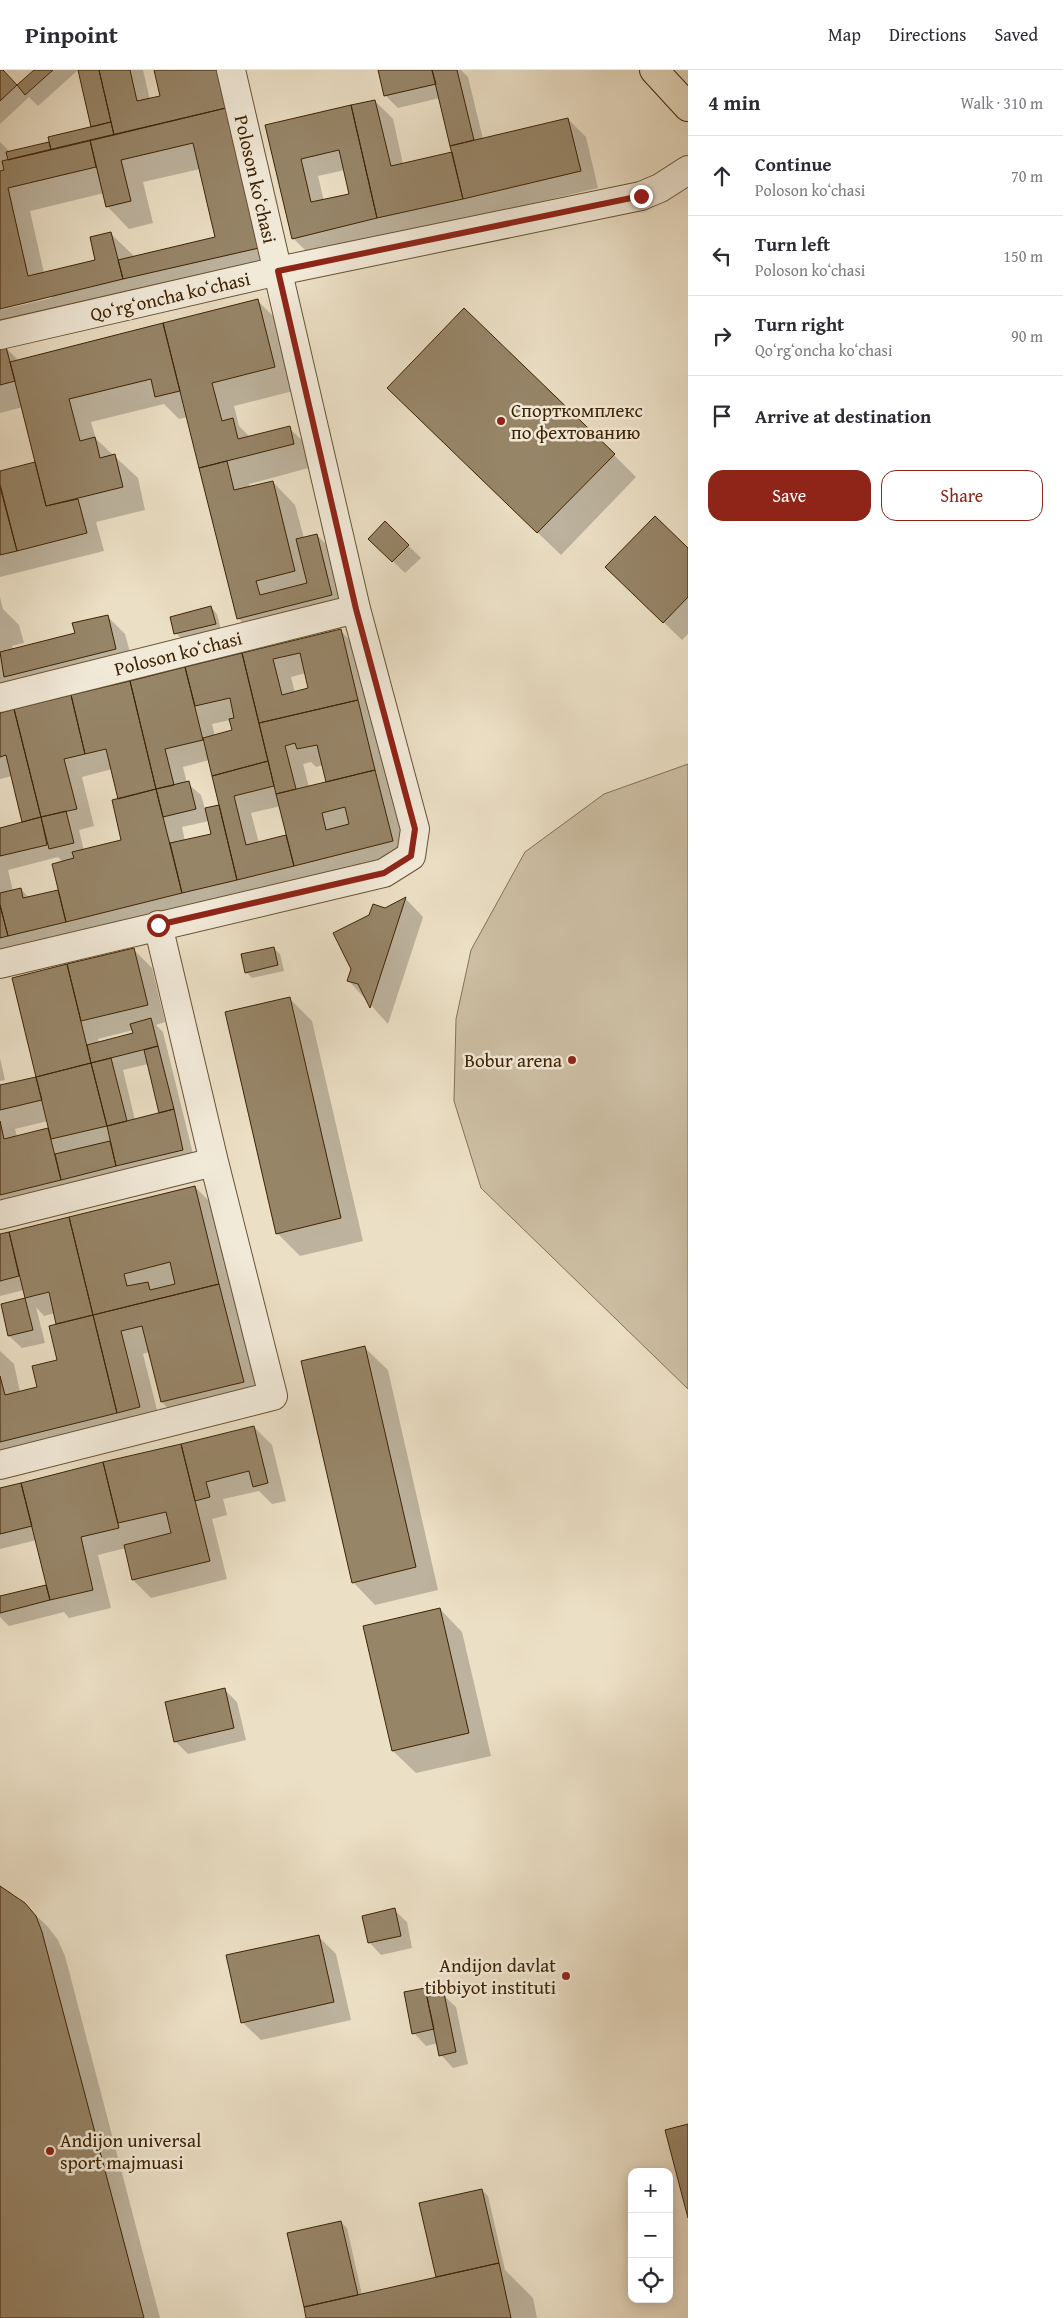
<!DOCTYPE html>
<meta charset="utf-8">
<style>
:root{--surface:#fff;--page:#f2f2f3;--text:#2b2b33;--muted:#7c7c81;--line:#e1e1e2;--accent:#8f2418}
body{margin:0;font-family:"Gentium Book Plus",serif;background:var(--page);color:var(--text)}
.controls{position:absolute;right:15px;bottom:15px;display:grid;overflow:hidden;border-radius:10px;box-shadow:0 2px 12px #0003}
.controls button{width:45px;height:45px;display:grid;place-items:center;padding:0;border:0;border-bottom:1px solid var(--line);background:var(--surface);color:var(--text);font:25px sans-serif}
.stop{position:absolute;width:15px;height:15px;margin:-11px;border:4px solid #8f2418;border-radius:50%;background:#fff}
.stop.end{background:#8f2418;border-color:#fff;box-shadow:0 1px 5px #0008}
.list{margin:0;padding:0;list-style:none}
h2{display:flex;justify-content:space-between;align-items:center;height:65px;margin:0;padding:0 20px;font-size:21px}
h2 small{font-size:16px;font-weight:400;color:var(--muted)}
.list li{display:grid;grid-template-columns:32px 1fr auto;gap:15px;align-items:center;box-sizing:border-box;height:80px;padding:0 20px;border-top:1px solid var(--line)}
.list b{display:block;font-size:19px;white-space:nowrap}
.list p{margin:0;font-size:16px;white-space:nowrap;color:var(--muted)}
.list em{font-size:16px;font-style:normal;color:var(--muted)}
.actions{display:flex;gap:10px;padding:15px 20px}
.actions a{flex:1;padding:11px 0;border:1px solid var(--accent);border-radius:15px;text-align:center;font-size:18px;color:var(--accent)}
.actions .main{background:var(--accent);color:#fff}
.icon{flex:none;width:28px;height:28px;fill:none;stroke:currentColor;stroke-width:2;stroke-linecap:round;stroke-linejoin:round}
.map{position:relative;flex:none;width:688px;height:2248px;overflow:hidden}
header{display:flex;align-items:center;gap:30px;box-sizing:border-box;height:70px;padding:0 25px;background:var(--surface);border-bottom:1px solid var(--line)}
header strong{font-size:24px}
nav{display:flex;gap:28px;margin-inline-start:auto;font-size:18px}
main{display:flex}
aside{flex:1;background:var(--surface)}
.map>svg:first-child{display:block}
</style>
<header>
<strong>Pinpoint</strong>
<nav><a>Map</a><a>Directions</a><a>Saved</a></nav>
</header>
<main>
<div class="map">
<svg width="688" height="2248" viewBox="0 0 688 2248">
<rect width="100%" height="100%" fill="#ebdfc5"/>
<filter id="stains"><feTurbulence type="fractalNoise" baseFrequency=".004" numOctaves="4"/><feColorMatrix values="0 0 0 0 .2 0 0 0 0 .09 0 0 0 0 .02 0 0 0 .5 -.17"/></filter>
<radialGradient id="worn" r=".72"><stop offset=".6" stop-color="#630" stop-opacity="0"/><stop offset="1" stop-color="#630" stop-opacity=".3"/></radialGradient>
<!-- green -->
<path fill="#cdbfa4" stroke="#857154" d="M 688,694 L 688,1319 L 481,1118 L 454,1031 L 456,949 L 471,880 L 525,782 L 604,724 Z"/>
<!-- shadow -->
<path fill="#0003" fill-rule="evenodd" d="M 0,0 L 17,17 L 36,0 L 78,0 L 38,36 L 29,27 L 0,54 Z
M 79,0 L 143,0 L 150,30 L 162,27 L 155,0 L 230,0 L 281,200 L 14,263 L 0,250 L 0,72 L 10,82 L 49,73 L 51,76 L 93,58 ZM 200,99 L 217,168 L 134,186 L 111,164 L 97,190 L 44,203 L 30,141 L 104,123 L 107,136 L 129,159 L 153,153 L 143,112 ZM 50,226 L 52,228 L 1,240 L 1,237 Z
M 379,0 L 461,0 L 468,7 L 483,69 L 568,49 L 586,67 L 598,118 L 311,186 L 293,168 L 267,56 L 375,31 L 393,49 L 403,94 L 453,83 L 440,28 L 398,38 L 385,25 ZM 345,100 L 351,125 L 324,131 L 318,106 Z
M 258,231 L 280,253 L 297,320 L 234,336 L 239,356 L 250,367 L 289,358 L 312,380 L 316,396 L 249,414 L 250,418 L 273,412 L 295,435 L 304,468 L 317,465 L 339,488 L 354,547 L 261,571 L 238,548 L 188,347 L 179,349 L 164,334 L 91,352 L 96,369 L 138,408 L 145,440 L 96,452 L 104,481 L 0,507 L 0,419 L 2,418 L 0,402 L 37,393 L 23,337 L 0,343 L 0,280 L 6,278 L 19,291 Z
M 411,341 L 614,385 L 636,407 L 561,485 Z
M 385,453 L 421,488 L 405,503 L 370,469 Z
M 688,480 L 688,564 L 682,570 L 625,515 Z
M 0,527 L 3,539 L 19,555 L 24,573 L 12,576 L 13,580 L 76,564 L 107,546 L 125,564 L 134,597 L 0,636 Z
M 211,537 L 217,544 L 221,560 L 182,569 L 176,563 Z
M 340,560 L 358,579 L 410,789 L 0,896 L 0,759 L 24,753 L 12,706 L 0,709 L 0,644 ZM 306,603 L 310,619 L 295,623 L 291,607 ZM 230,650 L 233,661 L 215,666 L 212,654 ZM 209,690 L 221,735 L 205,739 L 201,725 L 187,713 L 183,697 ZM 311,692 L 316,697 L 323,695 L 327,712 L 309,717 L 303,694 ZM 112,699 L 120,729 L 123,771 L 84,781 L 79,760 L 94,756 L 82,707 ZM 281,736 L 288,766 L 259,773 L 251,743 ZM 209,751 L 213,764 L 185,771 L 182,757 ZM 58,787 L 63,792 L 61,824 L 58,821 L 29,828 L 21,819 L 13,821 L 8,800 Z
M 406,829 L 423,847 L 388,954 L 348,910 L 385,839 Z
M 274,878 L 280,884 L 284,901 L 252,908 L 246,902 Z
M 134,880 L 152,898 L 165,952 L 156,955 L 163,962 L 195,1092 L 14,1143 L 0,1129 L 0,1017 L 37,1008 L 13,909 ZM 133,960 L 134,964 L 99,973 L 98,969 ZM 148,994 L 161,1044 L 135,1050 L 123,1000 ZM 48,1051 L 50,1059 L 17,1067 L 15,1059 Z
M 289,928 L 312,951 L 363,1171 L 300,1186 L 277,1163 Z
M 0,988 L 5,1010 L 0,1011 Z
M 195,1117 L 218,1140 L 266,1334 L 184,1355 L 162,1332 L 149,1282 L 143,1284 L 162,1360 L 0,1394 L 0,1281 L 14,1294 L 20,1322 L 38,1317 L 58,1291 L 59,1255 L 55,1243 L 44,1246 L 36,1237 L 45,1273 L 22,1278 L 9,1266 L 2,1235 L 26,1229 L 24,1220 L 0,1226 L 0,1166 Z
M 365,1278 L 388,1300 L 438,1520 L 375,1535 L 353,1512 Z
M 254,1357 L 272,1375 L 286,1431 L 272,1434 L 259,1421 L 223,1429 L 227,1445 L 212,1449 L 227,1509 L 151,1528 L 133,1510 L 126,1478 L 98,1485 L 111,1538 L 69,1548 L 64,1542 L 9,1556 L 0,1547 L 0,1527 L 46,1516 L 49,1519 L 37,1470 L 0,1479 L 0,1419 Z
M 440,1539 L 462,1562 L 491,1686 L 416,1703 L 393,1681 Z
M 225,1620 L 237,1632 L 246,1670 L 188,1684 L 175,1671 Z
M 0,1818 L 24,1834 L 48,1857 L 58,1870 L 65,1886 L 160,2248 L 0,2248 Z
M 394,1840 L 407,1852 L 412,1878 L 381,1885 L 369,1872 Z
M 318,1866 L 336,1884 L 351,1950 L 261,1970 L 242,1952 Z
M 424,1919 L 432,1927 L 443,1925 L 456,1937 L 468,1994 L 453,1998 L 441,1985 L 438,1973 L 426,1976 L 414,1963 Z
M 482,2120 L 488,2126 L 505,2200 L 533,2228 L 537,2248 L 307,2248 L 341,2152 L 347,2158 L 362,2225 L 439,2208 L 437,2206 Z"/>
<!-- building -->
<path fill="#978568" stroke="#3d2303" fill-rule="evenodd" d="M 0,0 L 3,0 L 17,15 L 0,31 Z
M 34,0 L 53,0 L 25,25 L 17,15 Z
M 78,0 L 99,0 L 111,52 L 91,57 Z
M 99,0 L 130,0 L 137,31 L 160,26 L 154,0 L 217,0 L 226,38 L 114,65 Z
M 378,0 L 432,0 L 436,14 L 384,26 Z
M 432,0 L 457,0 L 474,70 L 450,76 Z
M 375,30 L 391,96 L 452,82 L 463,129 L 377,148 L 351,35 Z
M 351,35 L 377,148 L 292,169 L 265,55 ZM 339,80 L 349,124 L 311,132 L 301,89 Z
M 226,38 L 259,178 L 123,209 L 118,190 L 215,167 L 193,73 L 121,90 L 131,131 L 106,137 L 90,70 Z
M 568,48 L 581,101 L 463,129 L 450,76 Z
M 111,52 L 114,65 L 51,80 L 48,67 Z
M 90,70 L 96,97 L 8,118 L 28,206 L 95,190 L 90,167 L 111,162 L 123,209 L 0,239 L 0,101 L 4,100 L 2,91 Z
M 49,72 L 51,80 L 8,90 L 6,82 Z
M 258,229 L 275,297 L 212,313 L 222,351 L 233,348 L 238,369 L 290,356 L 294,374 L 199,398 L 163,253 Z
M 464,238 L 615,384 L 537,463 L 387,318 Z
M 163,253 L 180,321 L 155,327 L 151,309 L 69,329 L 80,371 L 95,367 L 100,388 L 115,384 L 123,417 L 46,436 L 10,292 Z
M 6,277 L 15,311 L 0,315 L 0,278 Z
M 227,391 L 234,420 L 273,411 L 295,501 L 256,511 L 260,525 L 307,513 L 296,469 L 317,464 L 332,525 L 237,549 L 199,398 Z
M 35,392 L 46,436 L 78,429 L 87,463 L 17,481 L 0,414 L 0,401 Z
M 0,417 L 17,481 L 0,485 Z
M 655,446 L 688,478 L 688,527 L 663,553 L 605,497 Z
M 385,451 L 409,475 L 392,492 L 368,469 Z
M 211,536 L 216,554 L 174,564 L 170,547 Z
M 108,545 L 116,579 L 4,607 L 0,582 L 75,563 L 72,553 Z
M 341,559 L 358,630 L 259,653 L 242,583 ZM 300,583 L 308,618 L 282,625 L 273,589 Z
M 242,583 L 268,691 L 212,706 L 203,668 L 232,660 L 229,649 L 234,648 L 230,628 L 195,636 L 185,597 Z
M 185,597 L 203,670 L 165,679 L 174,715 L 156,719 L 130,611 Z
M 130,611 L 156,719 L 118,729 L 106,679 L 85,684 L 71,625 Z
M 71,625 L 85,684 L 64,689 L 77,739 L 41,747 L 14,639 Z
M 358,630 L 375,700 L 326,712 L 317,675 L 297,679 L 295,673 L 285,676 L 296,719 L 276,724 L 259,653 Z
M 14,639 L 41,747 L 22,752 L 6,685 L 0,687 L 0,643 Z
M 268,691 L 274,716 L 234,726 L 246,775 L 286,765 L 294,796 L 237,810 L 212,706 Z
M 375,700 L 393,771 L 294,796 L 276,724 ZM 345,737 L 349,754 L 326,760 L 322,743 Z
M 189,711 L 196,739 L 163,747 L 156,719 Z
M 156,719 L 182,823 L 66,852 L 52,794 L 74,788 L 72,782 L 121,770 L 112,730 Z
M 219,735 L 237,810 L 182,823 L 170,773 L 211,764 L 205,738 Z
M 66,741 L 74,773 L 49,779 L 41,747 Z
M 41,747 L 47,775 L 0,786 L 0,758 Z
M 21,818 L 23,828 L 58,820 L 66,852 L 8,866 L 0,835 L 0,823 Z
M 406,827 L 370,938 L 358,914 L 347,911 L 351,899 L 333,863 L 369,845 L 373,834 L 385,838 Z
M 0,835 L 8,866 L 0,868 Z
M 274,877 L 278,895 L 245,903 L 241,884 Z
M 134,878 L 148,935 L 81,951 L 67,894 Z
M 67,894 L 91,993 L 36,1007 L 12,908 Z
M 290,927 L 341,1148 L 276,1164 L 225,942 Z
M 151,948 L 158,976 L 91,993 L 87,975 L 133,963 L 130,954 Z
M 158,976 L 174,1039 L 159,1043 L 144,980 Z
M 111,988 L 127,1051 L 107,1056 L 91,993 Z
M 91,993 L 107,1056 L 51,1069 L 36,1007 Z
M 36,1007 L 42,1030 L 0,1040 L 0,1015 Z
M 174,1039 L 183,1080 L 116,1096 L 107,1056 Z
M 0,1051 L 4,1069 L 48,1058 L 61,1110 L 0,1125 Z
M 110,1071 L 116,1096 L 61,1110 L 55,1084 Z
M 195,1116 L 219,1214 L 93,1245 L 69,1147 ZM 170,1192 L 175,1214 L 150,1220 L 148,1212 L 127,1216 L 124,1204 Z
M 69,1147 L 93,1245 L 56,1254 L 49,1222 L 25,1228 L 9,1162 Z
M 9,1162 L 19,1206 L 0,1211 L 0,1164 Z
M 219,1214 L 244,1312 L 161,1332 L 142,1256 L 121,1261 L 140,1337 L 117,1343 L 93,1245 Z
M 25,1228 L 33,1260 L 8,1266 L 1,1234 Z
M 93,1245 L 117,1343 L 0,1372 L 0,1306 L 5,1325 L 37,1317 L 32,1296 L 57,1290 L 49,1256 Z
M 365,1276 L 416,1497 L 352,1513 L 301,1291 Z
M 254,1356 L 268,1413 L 253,1417 L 249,1401 L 206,1412 L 210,1427 L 195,1431 L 181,1374 Z
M 181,1374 L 210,1491 L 132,1510 L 124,1475 L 171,1463 L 166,1442 L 118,1453 L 103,1392 Z
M 103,1392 L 119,1458 L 81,1467 L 93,1520 L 50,1530 L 21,1413 Z
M 21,1413 L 32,1456 L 0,1464 L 0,1418 Z
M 46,1515 L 50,1530 L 0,1543 L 0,1526 Z
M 440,1538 L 469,1663 L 392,1681 L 363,1556 Z
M 225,1618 L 234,1658 L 174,1672 L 165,1632 Z
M 0,1816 L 25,1833 L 36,1846 L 42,1862 L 144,2248 L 0,2248 Z
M 395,1838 L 401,1866 L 368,1873 L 362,1846 Z
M 319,1865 L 334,1932 L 241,1953 L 226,1885 Z
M 425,1918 L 434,1959 L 412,1964 L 404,1922 Z
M 444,1923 L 456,1982 L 439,1986 L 427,1927 Z
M 688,2054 L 688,2148 L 665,2060 Z
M 482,2119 L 499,2193 L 436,2207 L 419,2133 Z
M 341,2151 L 358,2225 L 304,2237 L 287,2163 Z
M 499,2193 L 511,2248 L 306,2248 L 304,2237 Z"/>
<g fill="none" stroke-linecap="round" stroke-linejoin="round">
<defs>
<path id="street" d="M 0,265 L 278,201 L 641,126 L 660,118 L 688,100
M 0,628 L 356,539
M 0,894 L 384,803 L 411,786 L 415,759 L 356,539 L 231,0
M 0,1145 L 214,1092
M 0,1395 L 273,1326 L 214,1092 L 158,855"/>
<path id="primary" d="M 654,0 L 688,37"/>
</defs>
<!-- street casing -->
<use href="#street" stroke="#685234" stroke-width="30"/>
<!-- primary casing -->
<use href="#primary" stroke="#3d2303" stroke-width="30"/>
<!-- street -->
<use href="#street" stroke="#f2ead9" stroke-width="28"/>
<!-- primary -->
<use href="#primary" stroke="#ebdfc5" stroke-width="28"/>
</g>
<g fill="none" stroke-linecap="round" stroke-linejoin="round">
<!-- route -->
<path stroke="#8f2418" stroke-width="6" d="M 158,855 L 384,803 L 411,786 L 415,759 L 356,539 L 278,201 L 641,126"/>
</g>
<!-- markers -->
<g fill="#8f2418" stroke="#f2ead9" stroke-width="2">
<circle cx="501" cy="351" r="5"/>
<circle cx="572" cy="990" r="5"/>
<circle cx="566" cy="1906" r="5"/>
<circle cx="50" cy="2081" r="5"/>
</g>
<g text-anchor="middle" stroke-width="5" stroke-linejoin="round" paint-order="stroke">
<!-- street labels -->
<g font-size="19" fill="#3d2303" stroke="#f2ead9">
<text transform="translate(256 109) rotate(77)" y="7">Poloson koʻchasi</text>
<text transform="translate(170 226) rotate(-13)" y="7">Qoʻrgʻoncha koʻchasi</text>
<text transform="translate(178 583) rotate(-14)" y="7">Poloson koʻchasi</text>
</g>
<!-- poi labels -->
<g font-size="19" fill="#3d2303" stroke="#f2ead9" text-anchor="start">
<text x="511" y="347">Спорткомплекс<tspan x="511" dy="22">по фехтованию</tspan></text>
<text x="562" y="997" text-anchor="end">Bobur arena</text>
<text x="556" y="1902" text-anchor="end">Andijon davlat<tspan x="556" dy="22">tibbiyot instituti</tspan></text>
<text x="60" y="2077">Andijon universal<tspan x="60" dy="22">sport majmuasi</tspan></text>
</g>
</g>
<rect width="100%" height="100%" filter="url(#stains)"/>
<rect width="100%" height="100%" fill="url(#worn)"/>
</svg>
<div class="controls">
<button>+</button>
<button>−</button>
<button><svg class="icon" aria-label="locate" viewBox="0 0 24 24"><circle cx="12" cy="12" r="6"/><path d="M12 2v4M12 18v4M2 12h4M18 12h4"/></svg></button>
</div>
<div class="stop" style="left:158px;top:855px"></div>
<div class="stop end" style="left:641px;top:126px"></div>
</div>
<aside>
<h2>4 min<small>Walk · 310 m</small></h2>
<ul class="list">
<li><svg class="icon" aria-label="ahead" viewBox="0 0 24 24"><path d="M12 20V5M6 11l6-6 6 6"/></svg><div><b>Continue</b><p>Poloson koʻchasi</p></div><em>70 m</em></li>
<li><svg class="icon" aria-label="left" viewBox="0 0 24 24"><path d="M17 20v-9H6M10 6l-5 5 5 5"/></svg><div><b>Turn left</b><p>Poloson koʻchasi</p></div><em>150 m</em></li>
<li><svg class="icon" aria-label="right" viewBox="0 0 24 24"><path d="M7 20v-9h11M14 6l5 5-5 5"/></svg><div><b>Turn right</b><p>Qoʻrgʻoncha koʻchasi</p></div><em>90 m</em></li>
<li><svg class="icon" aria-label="arrive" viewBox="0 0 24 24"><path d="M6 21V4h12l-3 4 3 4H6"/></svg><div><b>Arrive at destination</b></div></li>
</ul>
<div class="actions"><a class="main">Save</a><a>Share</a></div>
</aside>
</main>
